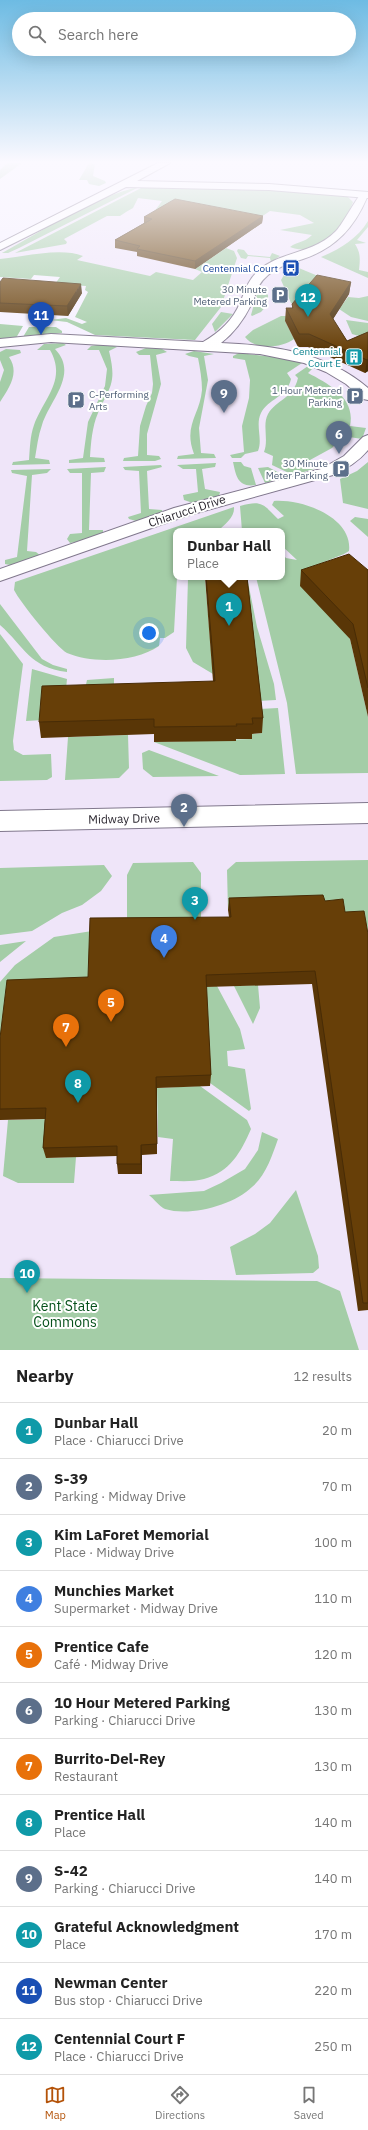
<!DOCTYPE html>
<meta charset="utf-8">
<style>
:root{--surface:#fff;--page:#f2f2f2;--text:#222;--muted:#767676;--line:#e0e0e0;--accent:#b45309}
body{margin:0;font-family:"IBM Plex Sans",sans-serif;background:var(--page);color:var(--text)}
.you{position:absolute;left:149px;top:633px;width:14px;height:14px;margin:-10px;border:3px solid #fff;border-radius:50%;background:#1a73e8;box-shadow:0 0 0 6px #1a73e833}
.badge{display:grid;place-items:center;width:26px;height:26px;border-radius:50%;background:var(--accent);color:#fff;font-size:13px;font-weight:700}
.pin{position:absolute;translate:-50% -33px;filter:drop-shadow(0 1px 2px #0008)}
.pin::after{content:'';position:absolute;top:21px;width:14px;height:12px;background:inherit;clip-path:polygon(0 0,100% 0,50% 100%)}
.popup{position:absolute;left:173px;top:528px;width:112px;height:52px;box-sizing:border-box;display:grid;place-content:center;border-radius:8px;background:var(--surface);filter:drop-shadow(0 1px 3px #0005);font-size:13px;white-space:nowrap;color:var(--muted)}
.popup b{font-size:15px;color:var(--text)}
.popup::after{content:'';position:absolute;left:50%;top:100%;margin-left:-8px;border:8px solid transparent;border-top-color:var(--surface)}
.list{margin:0;padding:0;list-style:none}
h2{display:flex;justify-content:space-between;align-items:center;height:52px;margin:0;padding:0 16px;font-size:17px}
h2 small{font-size:13px;font-weight:400;color:var(--muted)}
.list li{display:grid;grid-template-columns:26px 1fr auto;gap:12px;align-items:center;box-sizing:border-box;height:56px;padding:0 16px;border-top:1px solid var(--line)}
.list b{display:block;font-size:15px;white-space:nowrap}
.list p{margin:0;font-size:13px;white-space:nowrap;color:var(--muted)}
.list em{font-size:13px;font-style:normal;color:var(--muted)}
.icon{flex:none;width:22px;height:22px;fill:none;stroke:currentColor;stroke-width:2;stroke-linecap:round;stroke-linejoin:round}
.map{position:relative;flex:none;width:368px;height:1350px;overflow:hidden}
.search{position:absolute;background:var(--surface);box-shadow:0 4px 16px #0002;left:12px;right:12px;top:12px;height:44px;display:flex;align-items:center;gap:10px;box-sizing:border-box;padding:0 14px;border-radius:22px;color:var(--muted);font-size:15px}
.sheet{height:724px;background:var(--surface)}
nav{display:flex;justify-content:space-around;align-items:center;box-sizing:border-box;height:56px;border-top:1px solid var(--line);background:var(--surface);font-size:11px;color:var(--muted)}
nav a{display:grid;justify-items:center;gap:2px}
nav .on{color:var(--accent)}
.map>svg:first-child{display:block}
</style>
<div class="map">
<svg width="368" height="1350" viewBox="0 0 368 1350">
<rect width="100%" height="100%" fill="#f6f1ff"/>
<!-- education -->
<path fill="#efe5f9" fill-rule="evenodd" d="M 126,184 L 368,195 L 368,1350 L 0,1350 L 0,343 L 35,339 L 189,346 L 188,341 L 122,275 L 0,266 L 0,248 ZM 176,531 L 282,531 L 282,577 L 176,577 Z"/>
<!-- green -->
<path fill="#a4cda7" d="M 7,163 L 22,163 L 0,179 L 0,170 Z
M 89,163 L 95,164 L 93,176 L 105,181 L 106,183 L 99,186 L 89,184 L 87,180 L 79,180 Z
M 145,186 L 268,189 L 336,194 L 347,196 L 353,202 C 345,224 318,259 290,247 C 298,241 304,243 312,235 L 280,230 L 314,223 L 300,215 L 270,211 L 255,221 L 154,212 L 162,201 L 138,198 L 133,208 L 126,212 L 120,216 L 107,216 L 64,239 L 67,242 L 66,244 L 15,253 Z
M 139,187 L 19,248 L 8,253 L 2,253 C 42,231 95,196 139,187 Z
M 368,221 L 368,227 L 357,240 L 366,243 L 355,244 C 361,253 360,260 359,270 L 368,272 L 368,278 L 321,257 C 340,249 357,239 368,221 Z
M 226,248 L 234,251 L 237,258 L 221,307 L 195,340 L 95,335 L 67,322 L 50,320 L 66,318 L 82,324 L 87,322 L 75,317 L 88,292 L 85,290 L 86,286 L 55,284 L 60,277 L 34,275 L 31,279 L 0,277 L 0,259 C 24,257 60,247 83,256 L 77,260 L 150,276 L 156,272 L 193,280 L 202,272 L 195,269 Z
M 238,249 L 244,250 L 248,255 L 270,257 L 272,253 L 280,256 L 271,262 L 270,258 L 248,256 L 246,259 L 241,258 L 237,251 Z
M 294,266 L 318,276 L 300,306 L 291,303 L 281,280 L 287,270 L 296,268 Z
M 261,289 L 268,295 L 268,304 L 261,312 L 252,316 L 251,315 L 258,290 Z
M 368,296 L 368,321 L 351,317 L 339,309 L 348,297 L 359,298 Z
M 221,312 L 233,314 L 215,332 L 212,324 Z
M 281,316 L 291,316 L 285,321 L 294,339 C 281,348 256,351 245,337 L 253,330 Z
M 346,320 L 368,323 L 368,333 L 359,336 L 352,334 Z
M 0,324 L 23,326 L 16,338 L 0,338 Z
M 29,327 L 56,327 L 62,331 L 62,333 L 23,337 Z
M 63,343 L 66,345 L 55,349 C 79,374 50,400 42,425 C 38,436 37,447 35,458 L 49,460 L 50,464 L 12,465 L 13,462 L 29,460 C 30,448 30,436 34,425 C 44,398 67,380 50,350 L 37,350 L 44,344 Z
M 97,345 L 111,345 L 117,347 L 109,351 C 117,384 110,386 98,413 C 92,427 91,443 90,457 L 104,458 L 105,462 L 69,463 L 69,460 L 83,458 L 88,422 L 105,386 L 107,369 L 99,350 L 87,350 L 91,346 Z
M 146,348 L 162,349 L 167,352 L 156,355 L 161,384 L 147,434 L 147,455 L 159,456 L 161,459 L 155,461 L 123,461 L 124,458 L 138,456 L 140,426 L 146,406 L 152,393 L 153,384 L 150,355 L 139,355 L 136,352 Z
M 6,349 L 20,350 L 21,353 L 9,357 C 20,373 9,388 0,402 L 0,382 L 4,370 L 0,360 L 0,352 Z
M 194,351 L 214,354 L 204,356 L 208,380 L 199,428 L 201,453 L 214,454 L 216,458 L 177,459 L 178,456 L 194,454 C 183,425 200,415 202,390 C 202,380 200,368 198,358 L 189,356 L 185,354 Z
M 239,353 L 283,358 L 302,363 L 287,373 L 291,379 C 287,397 268,399 261,413 C 255,425 263,439 258,451 L 245,454 L 241,458 L 232,458 L 230,455 L 244,452 L 242,426 L 249,398 L 250,380 L 245,360 L 233,358 L 233,356 Z
M 308,366 L 314,367 L 308,373 C 329,384 356,398 350,426 L 366,428 L 362,439 L 343,436 L 332,448 L 310,460 L 319,466 L 318,468 L 293,475 L 272,465 L 273,456 L 264,452 C 269,440 262,425 268,414 C 277,399 293,399 298,378 L 295,375 Z
M 233,462 L 241,462 L 244,466 L 251,468 L 256,485 C 238,488 236,476 233,462 Z
M 368,462 L 368,509 L 343,503 L 340,479 L 357,471 Z
M 216,463 L 215,467 L 202,469 L 205,489 L 220,492 L 219,496 L 193,503 L 184,500 L 183,495 L 198,492 L 196,469 L 183,469 L 177,465 Z
M 161,465 L 162,467 L 147,471 L 149,509 L 162,510 L 164,515 L 143,523 L 129,519 L 128,517 L 141,513 L 139,471 L 125,470 L 123,467 Z
M 106,467 L 104,472 L 91,473 L 89,530 L 103,530 L 103,532 L 99,538 L 70,543 L 67,539 L 70,534 L 82,533 L 82,473 L 70,473 L 67,469 Z
M 268,467 L 287,477 L 265,483 L 258,468 Z
M 51,469 L 47,473 L 32,475 L 27,551 L 36,552 L 41,556 L 15,566 L 5,564 L 5,560 L 17,557 L 27,476 L 12,473 L 11,470 Z
M 274,501 C 302,499 353,517 349,551 L 344,554 L 304,570 L 350,639 L 368,717 L 368,773 L 296,774 L 287,703 L 256,577 L 282,577 L 282,554 L 286,558 L 297,560 L 282,546 L 282,531 L 242,531 L 240,506 C 262,500 263,504 278,519 L 284,516 L 272,505 Z
M 234,507 C 235,517 225,524 218,531 L 176,531 L 177,577 L 174,632 L 165,638 L 160,638 L 159,646 C 136,662 93,664 67,653 C 56,647 20,602 14,590 L 15,582 Z
M 355,517 L 368,519 L 368,537 L 350,521 Z
M 244,577 L 247,577 L 257,627 L 274,684 L 276,700 L 258,701 Z
M 188,578 L 205,579 L 213,674 L 193,662 L 186,648 Z
M 0,604 L 42,659 L 53,665 L 67,669 L 67,672 C 29,667 25,647 0,625 Z
M 0,634 L 23,664 L 13,741 L 14,750 L 23,755 L 51,754 L 52,777 L 47,780 L 0,781 Z
M 32,669 L 67,679 L 66,689 L 85,689 L 87,680 L 114,678 L 114,699 L 43,720 L 26,721 Z
M 278,708 L 285,774 L 240,775 L 154,742 L 251,739 L 251,734 L 262,733 L 259,709 Z
M 128,735 L 129,768 L 119,778 L 65,780 L 68,737 Z
M 149,750 L 219,776 L 153,777 L 143,769 L 142,753 Z
M 368,860 L 368,963 L 228,910 L 227,870 L 236,862 Z
M 193,862 L 201,873 L 201,931 L 127,930 L 127,875 L 133,863 Z
M 104,865 L 112,876 L 101,891 L 82,905 L 62,913 L 32,931 L 0,935 L 0,868 Z
M 92,931 L 90,989 L 0,1087 L 0,982 L 15,965 L 54,937 Z
M 26,941 L 0,962 L 0,945 Z
M 258,985 L 260,1008 L 253,1024 L 234,986 Z
M 217,986 L 240,1029 L 245,1049 L 227,1051 L 228,1066 L 245,1069 L 251,1109 L 249,1111 L 210,1083 L 205,987 Z
M 200,1086 L 247,1120 L 251,1129 C 241,1152 230,1172 204,1179 C 194,1182 181,1181 170,1181 L 173,1139 L 158,1137 L 157,1088 Z
M 49,1119 L 46,1158 L 76,1157 L 74,1183 L 18,1183 L 3,1176 L 8,1120 Z
M 262,1132 L 278,1139 C 272,1156 266,1175 252,1187 C 234,1205 190,1217 165,1209 C 160,1207 154,1199 149,1195 L 204,1191 L 221,1183 L 245,1169 L 258,1150 Z
M 296,1190 L 318,1256 L 319,1268 L 313,1273 L 236,1275 L 230,1247 L 255,1234 L 270,1223 Z
M 0,1278 L 317,1281 L 340,1291 L 359,1350 L 0,1350 Z"/>
<g fill="none" stroke-linecap="round" stroke-linejoin="round">
<defs>
<path id="minor" d="M 363,192 L 368,195 C 355,227 336,248 303,259 C 289,264 275,267 265,278 C 257,285 256,295 251,305 C 244,319 234,333 221,343 C 273,345 328,353 368,388 L 368,400 L 363,399 L 346,384 L 326,372 L 304,363 L 260,354 L 51,342 L 0,347 L 0,339 L 51,334 L 203,342 C 219,333 233,320 240,303 C 245,291 248,280 258,271 C 280,251 314,254 336,231 C 343,224 359,193 363,192 Z
M 368,435 L 368,450 C 358,462 346,469 333,475 L 186,516 L 0,581 L 0,569 L 174,508 L 321,469 L 344,456 L 363,437 Z
M 368,803 L 368,823 L 0,831 L 0,811 Z"/>
<path id="tertiary" d="M 158,163 L 170,163 L 137,181 L 269,184 L 368,192 L 368,198 L 269,190 L 126,187 L 0,250 L 0,243 Z"/>
</defs>
<!-- minor casing -->
<use href="#minor" stroke="#81788d" stroke-width="2"/>
<!-- tertiary casing -->
<use href="#tertiary" stroke="#81788d" stroke-width="2"/>
<!-- minor -->
<use href="#minor" fill="#fff" fill-rule="evenodd"/>
<!-- tertiary -->
<use href="#tertiary" fill="#fff" fill-rule="evenodd"/>
</g>
<!-- wall -->
<path fill="#593607" d="M 263,216 L 262,223 L 195,269 L 137,256 L 137,252 L 115,248 L 115,240 L 144,223 L 144,217 Z
M 0,282 L 82,293 L 68,316 L 0,312 Z
M 351,282 L 349,294 L 333,319 L 347,341 L 368,332 L 368,371 L 365,373 L 308,347 L 298,347 L 285,321 L 286,308 L 292,308 L 292,304 Z
M 301,570 L 368,570 L 368,717 L 350,639 L 300,586 Z
M 205,577 L 247,577 L 263,718 L 262,733 L 252,734 L 252,739 L 236,739 L 236,741 L 154,742 L 154,734 L 41,738 L 39,722 L 213,681 Z
M 229,898 L 325,901 L 345,912 L 368,934 L 368,1310 L 358,1311 L 312,984 L 206,987 L 211,1075 L 210,1086 L 157,1088 L 157,1154 L 142,1155 L 142,1174 L 118,1174 L 117,1164 L 117,1156 L 46,1158 L 43,1148 L 45,1119 L 0,1120 L 0,1038 L 88,977 L 229,917 L 228,910 Z"/>
<!-- shaded-wall -->
<path fill="#482c06" d="M 263,216 L 262,223 L 195,269 L 195,261 Z
M 351,282 L 349,294 L 328,327 L 330,314 Z
M 81,284 L 82,293 L 68,316 L 67,306 Z
M 368,359 L 368,371 L 365,373 L 367,360 Z
M 156,1077 L 157,1088 L 157,1154 L 157,1144 Z
M 141,1145 L 142,1155 L 142,1174 L 141,1164 Z"/>
<!-- building -->
<path fill="#673f08" stroke="#482c06" d="M 175,199 L 263,216 L 195,261 L 137,249 L 140,246 L 115,240 L 152,219 L 144,217 Z
M 317,275 L 351,282 L 330,314 L 347,341 L 368,332 L 368,359 L 367,360 L 309,334 L 299,334 L 286,308 L 293,308 L 292,304 Z
M 3,278 L 81,284 L 67,306 L 0,303 L 0,282 Z
M 349,554 L 368,570 L 368,688 L 353,624 L 301,570 Z
M 206,577 L 247,577 L 263,718 L 252,718 L 253,724 L 236,724 L 237,726 L 154,727 L 154,719 L 39,722 L 42,686 L 215,681 Z
M 323,895 L 325,901 L 343,899 L 345,912 L 364,911 L 368,934 L 368,1303 L 363,1303 L 315,971 L 206,975 L 211,1075 L 156,1077 L 157,1144 L 141,1145 L 141,1164 L 117,1164 L 117,1146 L 43,1148 L 46,1108 L 0,1109 L 0,1038 L 7,980 L 88,977 L 90,918 L 231,917 L 229,898 Z"/>
<!-- sky -->
<linearGradient id="sky" x2="0" y2="1"><stop stop-color="#6dbbe3"/><stop offset="0.46" stop-color="#fbf9ff"/><stop offset="1" stop-color="#fbf9ff" stop-opacity="0"/></linearGradient>
<rect width="368" height="352" fill="url(#sky)"/>
<!-- icons -->
<defs>
<symbol id="bus-square" viewBox="-11 -11 22 22"><rect x="-9" y="-9" width="18" height="18" rx="4" fill="#1a4fb4" stroke="#fff"/><path d="M-5-6H5V4H4V6H2V4H-2V6H-4V4H-5ZM-3.5-4V0h7V-4ZM-3.5 1.2v1.5H-2V1.2ZM2 1.2v1.5H3.5V1.2Z" fill="#fff"/></symbol>
<symbol id="parking-square" viewBox="-11 -11 22 22"><rect x="-9" y="-9" width="18" height="18" rx="4" fill="#5c6f8a" stroke="#fff"/><path d="M-3.5-5.5H1a3.5 3.5 0 0 1 0 7H-1V5.5H-3.5ZM-1-3.4V-.6H.8a1.4 1.4 0 0 0 0-2.8Z" fill="#fff"/></symbol>
<symbol id="building-square" viewBox="-11 -11 22 22"><rect x="-9" y="-9" width="18" height="18" rx="4" fill="#0f9aa8" stroke="#fff"/><path d="M-4-6H4V6H1V3H-1V6H-4ZM-2.5-4.3h1.7v1.8h-1.7ZM.8-4.3h1.7v1.8H.8ZM-2.5-1h1.7V.8h-1.7ZM.8-1h1.7V.8H.8Z" fill="#fff"/></symbol>
</defs>
<g fill-rule="evenodd">
<use href="#bus-square" x="281" y="258" width="20" height="20"/>
<use href="#parking-square" x="270" y="285" width="20" height="20"/>
<use href="#building-square" x="344" y="347" width="20" height="20"/>
<use href="#parking-square" x="345" y="386" width="20" height="20"/>
<use href="#parking-square" x="66" y="390" width="20" height="20"/>
<use href="#parking-square" x="331" y="459" width="20" height="20"/>
</g>
<g text-anchor="middle" stroke-width="4" stroke-linejoin="round" paint-order="stroke">
<!-- far-transit labels -->
<g font-size="10" fill="#164399" stroke="#fff" text-anchor="end">
<text x="278" y="272">Centennial Court</text>
</g>
<!-- far-service labels -->
<g font-size="10" fill="#4e5e75" stroke="#fff" text-anchor="end">
<text x="267" y="293">30 Minute<tspan x="267" dy="12">Metered Parking</tspan></text>
<text x="342" y="394">1 Hour Metered<tspan x="342" dy="12">Parking</tspan></text>
<text x="89" y="398" text-anchor="start">C-Performing<tspan x="89" dy="12">Arts</tspan></text>
<text x="328" y="467">30 Minute<tspan x="328" dy="12">Meter Parking</tspan></text>
</g>
<!-- far-culture labels -->
<g font-size="10" fill="#0d838f" stroke="#fff" text-anchor="end">
<text x="341" y="355">Centennial<tspan x="341" dy="12">Court E</tspan></text>
</g>
<!-- street labels -->
<g font-size="12" fill="#231f28" stroke="#fff">
<text transform="translate(187 511) rotate(-18)" y="4">Chiarucci Drive</text>
<text transform="translate(124 819) rotate(-1)" y="4">Midway Drive</text>
</g>
<!-- near-park labels -->
<g font-size="14" fill="#06511b" stroke="#fff">
<text x="65" y="1311">Kent State<tspan x="65" dy="16">Commons</tspan></text>
</g>
</g>
</svg>
<div class="you"></div>
<div class="pin badge" style="left:229px;top:626px;background:#0f9aa8">1</div>
<div class="popup"><b>Dunbar Hall</b>Place</div>
<div class="pin badge" style="left:184px;top:827px;background:#5c6f8a">2</div>
<div class="pin badge" style="left:195px;top:920px;background:#0f9aa8">3</div>
<div class="pin badge" style="left:164px;top:958px;background:#3f7fe0">4</div>
<div class="pin badge" style="left:111px;top:1022px;background:#e8710a">5</div>
<div class="pin badge" style="left:339px;top:454px;background:#5c6f8a">6</div>
<div class="pin badge" style="left:66px;top:1047px;background:#e8710a">7</div>
<div class="pin badge" style="left:78px;top:1103px;background:#0f9aa8">8</div>
<div class="pin badge" style="left:224px;top:413px;background:#5c6f8a">9</div>
<div class="pin badge" style="left:27px;top:1293px;background:#0f9aa8">10</div>
<div class="pin badge" style="left:41px;top:335px;background:#1a4fb4">11</div>
<div class="pin badge" style="left:308px;top:317px;background:#0f9aa8">12</div>
<div class="search"><svg class="icon" aria-label="search" viewBox="0 0 24 24"><circle cx="10" cy="10" r="6"/><path d="M15 15l6 6"/></svg>Search here</div>
</div>
<section class="sheet">
<h2>Nearby<small>12 results</small></h2>
<ul class="list">
<li><span class="badge" style="background:#0f9aa8">1</span><div><b>Dunbar Hall</b><p>Place · Chiarucci Drive</p></div><em>20 m</em></li>
<li><span class="badge" style="background:#5c6f8a">2</span><div><b>S-39</b><p>Parking · Midway Drive</p></div><em>70 m</em></li>
<li><span class="badge" style="background:#0f9aa8">3</span><div><b>Kim LaForet Memorial</b><p>Place · Midway Drive</p></div><em>100 m</em></li>
<li><span class="badge" style="background:#3f7fe0">4</span><div><b>Munchies Market</b><p>Supermarket · Midway Drive</p></div><em>110 m</em></li>
<li><span class="badge" style="background:#e8710a">5</span><div><b>Prentice Cafe</b><p>Café · Midway Drive</p></div><em>120 m</em></li>
<li><span class="badge" style="background:#5c6f8a">6</span><div><b>10 Hour Metered Parking</b><p>Parking · Chiarucci Drive</p></div><em>130 m</em></li>
<li><span class="badge" style="background:#e8710a">7</span><div><b>Burrito-Del-Rey</b><p>Restaurant</p></div><em>130 m</em></li>
<li><span class="badge" style="background:#0f9aa8">8</span><div><b>Prentice Hall</b><p>Place</p></div><em>140 m</em></li>
<li><span class="badge" style="background:#5c6f8a">9</span><div><b>S-42</b><p>Parking · Chiarucci Drive</p></div><em>140 m</em></li>
<li><span class="badge" style="background:#0f9aa8">10</span><div><b>Grateful Acknowledgment</b><p>Place</p></div><em>170 m</em></li>
<li><span class="badge" style="background:#1a4fb4">11</span><div><b>Newman Center</b><p>Bus stop · Chiarucci Drive</p></div><em>220 m</em></li>
<li><span class="badge" style="background:#0f9aa8">12</span><div><b>Centennial Court F</b><p>Place · Chiarucci Drive</p></div><em>250 m</em></li>
</ul>
</section>
<nav>
<a class="on"><svg class="icon" aria-label="map" viewBox="0 0 24 24"><path d="M3 6l6-2 6 2 6-2v14l-6 2-6-2-6 2zM9 4v14M15 6v14"/></svg>Map</a>
<a><svg class="icon" aria-label="directions" viewBox="0 0 24 24"><path d="M12 3l9 9-9 9-9-9zM9 14v-3h6M13 9l2 2-2 2"/></svg>Directions</a>
<a><svg class="icon" aria-label="saved" viewBox="0 0 24 24"><path d="M7 4h10v16l-5-4-5 4z"/></svg>Saved</a>
</nav>
